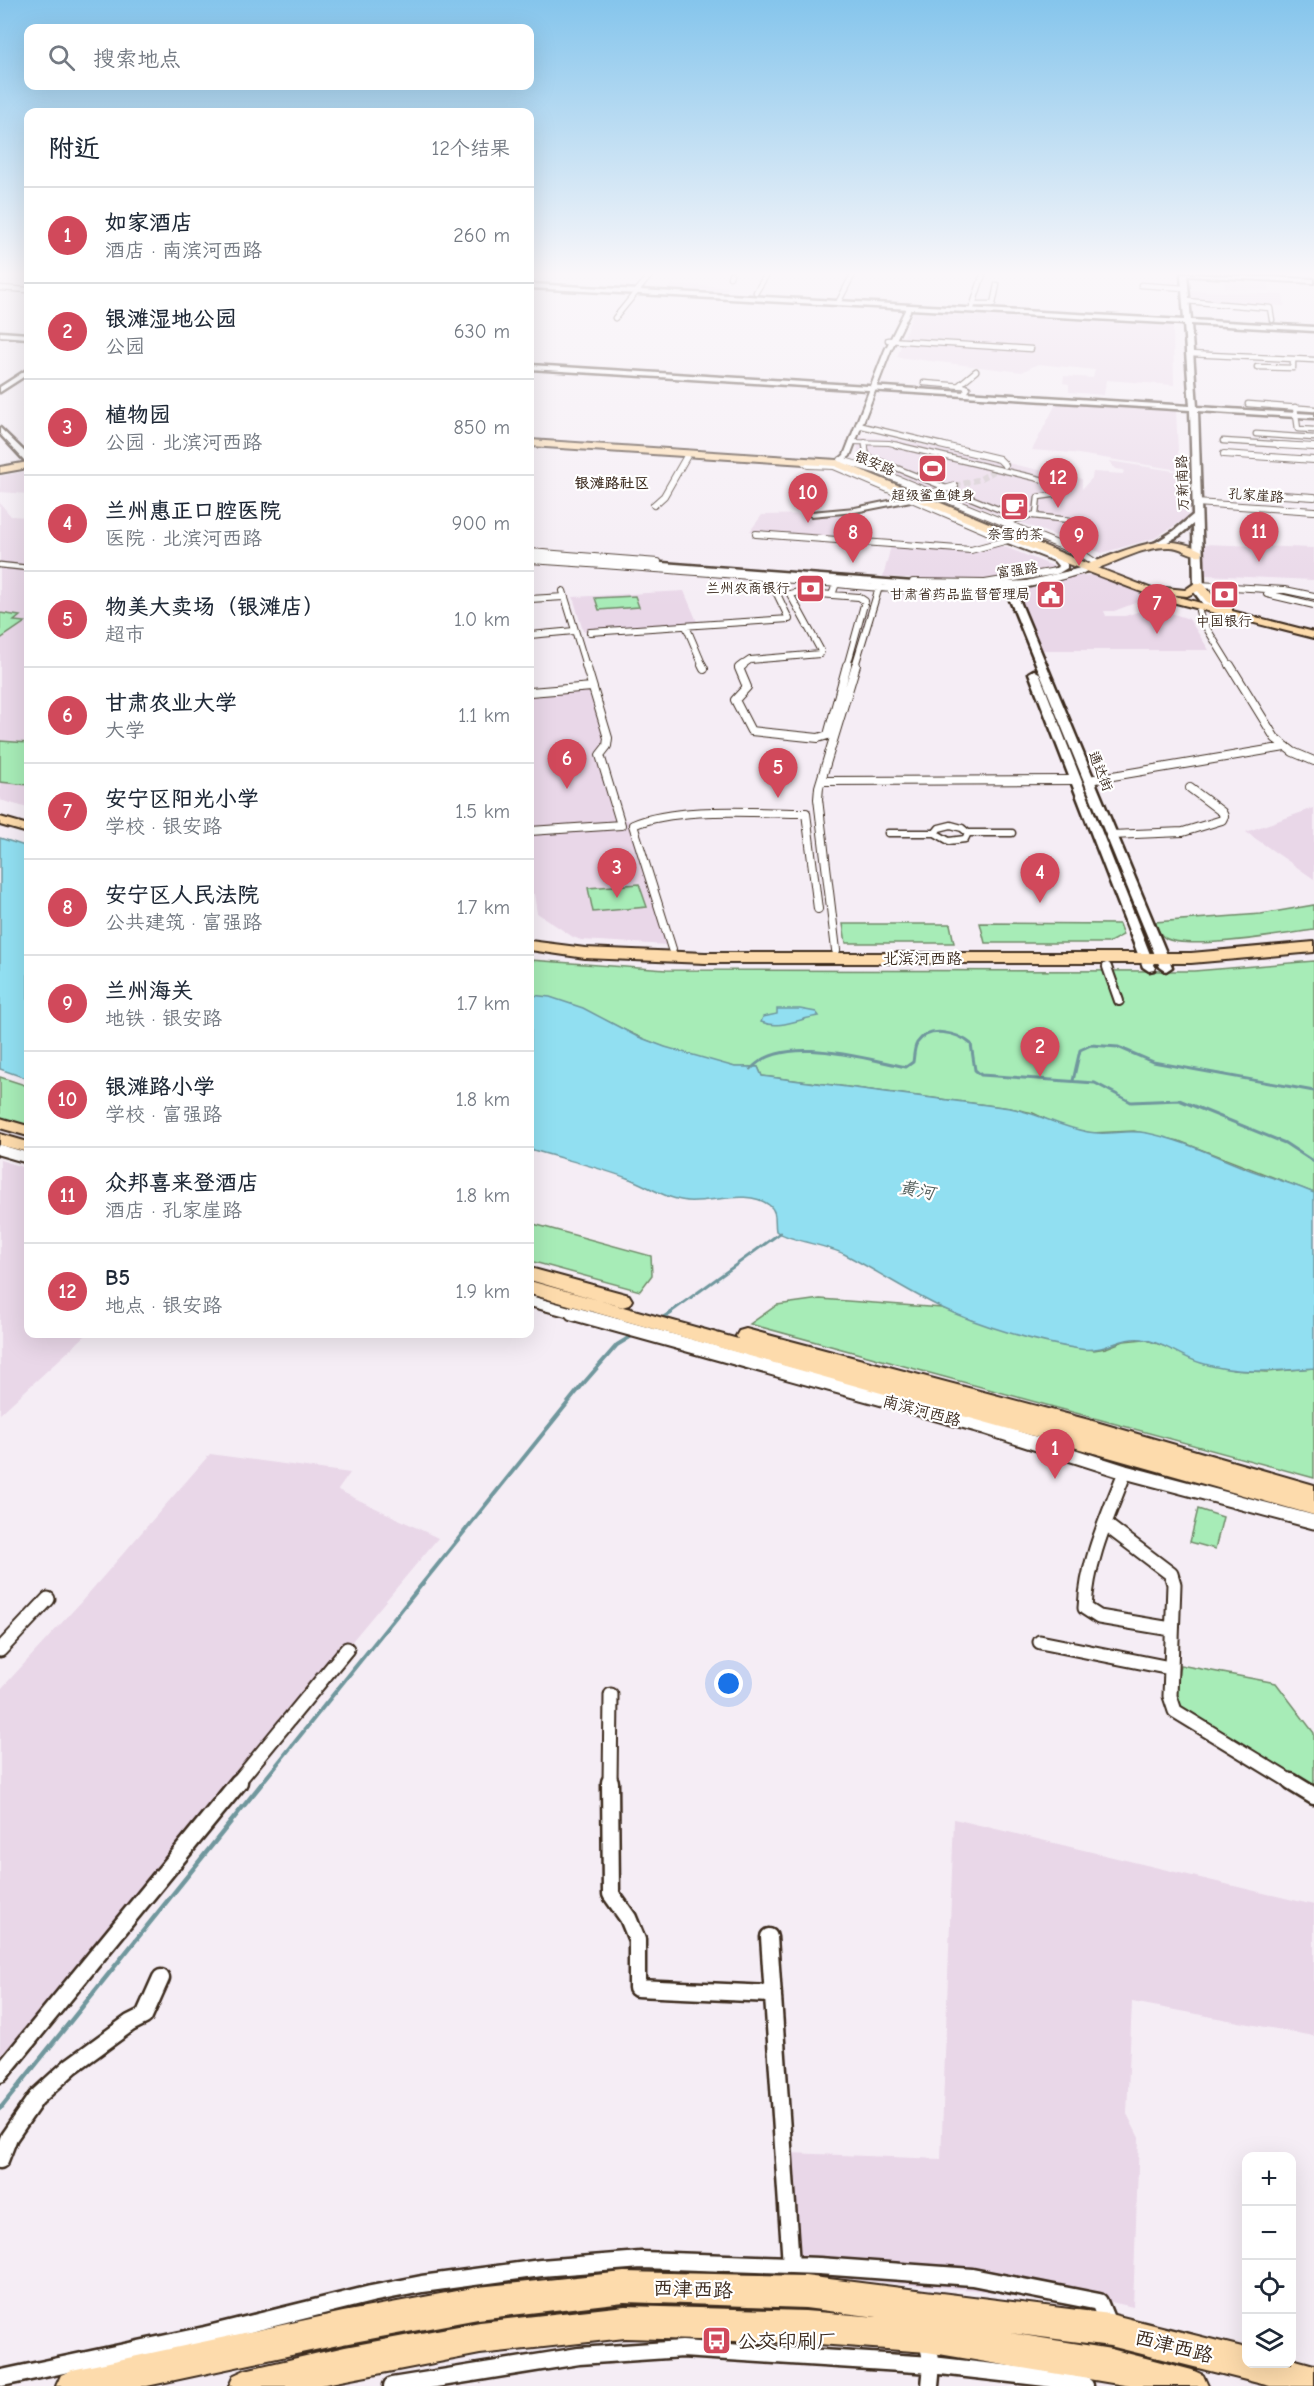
<!DOCTYPE html>
<html lang="zh">
<meta charset="utf-8">
<style>
:root{--surface:#fff;--page:#f6f6f7;--text:#1f2937;--muted:#747a83;--line:#e0e1e3;--accent:#d1495b}
body{margin:0;font-family:"Comic Neue","LXGW WenKai TC",sans-serif;background:var(--page);color:var(--text)}
.controls{position:absolute;right:18px;bottom:18px;display:grid;overflow:hidden;border-radius:12px;box-shadow:0 6px 24px #0002}
.controls button{width:54px;height:54px;display:grid;place-items:center;padding:0;border:0;border-bottom:2px solid var(--line);background:var(--surface);color:var(--text);font:30px sans-serif}
.you{position:absolute;left:729px;top:1684px;width:21px;height:21px;margin:-15px;border:4px solid #fff;border-radius:50%;background:#1a73e8;box-shadow:0 0 0 9px #1a73e833}
.badge{display:grid;place-items:center;width:39px;height:39px;border-radius:50%;background:var(--accent);color:#fff;font-size:20px;font-weight:700}
.pin{position:absolute;translate:-50% -50px;filter:drop-shadow(0 2px 3px #0008)}
.pin::after{content:'';position:absolute;top:32px;width:21px;height:18px;background:inherit;clip-path:polygon(0 0,100% 0,50% 100%)}
.list{margin:0;padding:0;list-style:none}
h2{display:flex;justify-content:space-between;align-items:center;height:78px;margin:0;padding:0 24px;font-size:26px}
h2 small{font-size:20px;font-weight:400;color:var(--muted)}
.list li{display:grid;grid-template-columns:39px 1fr auto;gap:18px;align-items:center;box-sizing:border-box;height:96px;padding:0 24px;border-top:2px solid var(--line)}
.list b{display:block;font-size:22px;white-space:nowrap}
.list p{margin:0;font-size:20px;white-space:nowrap;color:var(--muted)}
.list em{font-size:20px;font-style:normal;color:var(--muted)}
.icon{flex:none;width:33px;height:33px;fill:none;stroke:currentColor;stroke-width:2;stroke-linecap:round;stroke-linejoin:round}
.map{position:relative;flex:none;width:1314px;height:2386px;overflow:hidden}
.search{position:absolute;background:var(--surface);box-shadow:0 6px 24px #0002;left:24px;top:24px;width:510px;height:66px;display:flex;align-items:center;gap:15px;box-sizing:border-box;padding:0 21px;border-radius:12px;color:var(--muted);font-size:22px}
.panel{position:absolute;background:var(--surface);box-shadow:0 6px 24px #0002;left:24px;top:108px;width:510px;height:1230px;border-radius:12px}
.map>svg:first-child{display:block}
</style>
<div class="map">
<svg width="1314" height="2386" viewBox="0 0 1314 2386">
<rect width="100%" height="100%" fill="#f5edf5"/>
<filter id="ink" filterUnits="userSpaceOnUse"><feTurbulence type="fractalNoise" baseFrequency=".0167" numOctaves="2"/><feDisplacementMap in="SourceGraphic" scale="12" xChannelSelector="R" yChannelSelector="G"/><feConvolveMatrix kernelMatrix="1 2 1 2 8 2 1 2 1" color-interpolation-filters="sRGB"/></filter>
<g filter="url(#ink)">
<!-- built -->
<path fill="#e9d7e8" d="M 1223,278 L 1268,281 L 1270,291 L 1225,288 Z
M 672,284 L 728,287 L 722,294 L 677,292 L 678,290 L 667,289 Z
M 1189,290 L 1283,295 L 1285,306 L 1190,301 Z
M 913,312 L 1173,326 L 1174,385 L 1106,380 L 1104,395 L 1069,392 L 1069,384 L 1063,383 L 1064,376 L 1093,378 L 1095,370 L 1038,364 L 1022,372 L 897,357 Z
M 1056,404 L 1176,411 L 1179,470 L 1072,453 L 1032,450 Z
M 859,437 L 894,439 L 1082,479 L 1082,489 L 1092,478 L 1093,472 L 1123,474 L 1124,470 L 1115,469 L 1109,461 L 1180,472 L 1180,496 L 1188,517 L 1155,538 L 1102,553 L 882,471 L 858,457 L 857,441 Z
M 28,471 L 28,494 L 0,492 L 0,476 Z
M 0,503 L 11,516 L 28,517 L 28,808 L 0,800 Z
M 860,511 L 861,539 L 750,531 L 762,515 L 816,514 Z
M 1204,544 L 1314,548 L 1314,580 L 1206,575 Z
M 1000,545 L 1058,568 L 1012,577 L 973,581 L 883,577 L 891,546 L 970,552 Z
M 1094,575 L 1151,597 L 1114,611 L 1104,611 L 1106,616 L 1125,616 L 1153,607 L 1189,619 L 1209,650 L 1041,650 L 1017,591 L 1075,576 Z
M 684,591 L 698,624 L 583,631 L 573,597 Z
M 588,690 L 606,742 L 597,751 L 597,758 L 614,820 L 628,820 L 668,945 L 581,940 L 573,937 L 537,913 L 534,894 L 530,894 L 530,694 Z
M 1314,808 L 1314,879 L 1246,832 Z
M 0,1160 L 28,1169 L 28,1334 L 87,1334 L 0,1414 Z
M 210,1454 L 350,1473 L 338,1490 L 438,1538 L 0,2064 L 0,1690 L 81,1602 Z
M 954,1819 L 1314,1905 L 1314,2036 L 1132,2002 L 1127,2114 L 1139,2138 L 1133,2307 L 1111,2302 L 787,2274 L 790,2153 L 941,2159 Z"/>
<!-- green -->
<path fill="#a7ecb7" stroke="#718b6a" stroke-width="1.5" d="M 635,596 L 639,607 L 599,610 L 595,598 Z
M 0,613 L 20,616 L 14,621 L 25,622 L 0,639 Z
M 0,741 L 28,743 L 28,785 L 0,782 Z
M 639,884 L 647,907 L 593,912 L 588,888 Z
M 1314,905 L 1314,930 C 1285,934 1188,951 1165,938 C 1159,934 1157,929 1155,922 L 1261,914 Z
M 980,923 L 1119,924 L 1123,935 L 1108,943 L 985,943 Z
M 843,924 L 950,924 L 954,943 L 846,943 Z
M 530,960 L 666,970 L 1194,971 L 1314,961 L 1314,1193 L 1179,1141 L 1134,1131 L 1091,1133 L 1062,1127 L 1033,1113 L 1010,1108 L 762,1076 L 758,1067 C 750,1066 742,1068 735,1067 C 707,1062 662,1048 637,1036 C 597,1017 575,1001 530,995 Z
M 0,1077 L 28,1086 L 28,1128 L 0,1120 Z
M 530,1223 L 651,1256 L 652,1275 L 640,1291 L 530,1261 Z
M 820,1299 L 942,1308 L 1048,1342 L 1094,1350 L 1106,1348 L 1124,1341 L 1144,1339 L 1233,1370 L 1267,1372 L 1314,1368 L 1314,1478 L 750,1324 L 777,1305 Z
M 1198,1509 L 1223,1517 L 1215,1549 L 1190,1542 Z
M 1180,1665 L 1276,1683 L 1314,1733 L 1314,1787 L 1307,1789 L 1184,1710 L 1175,1697 Z"/>
<!-- water -->
<path fill="#91dff1" stroke="#6f979d" stroke-width="1.5" d="M 0,838 L 28,847 L 28,1079 L 0,1069 Z
M 531,995 L 550,997 L 583,1008 L 636,1036 L 665,1047 L 735,1067 L 758,1067 L 762,1076 L 1010,1108 C 1038,1113 1059,1127 1088,1132 C 1108,1136 1125,1129 1147,1133 C 1182,1140 1212,1155 1245,1168 C 1268,1177 1292,1183 1314,1193 L 1314,1368 C 1276,1371 1238,1375 1201,1363 C 1181,1357 1163,1342 1142,1339 C 1120,1336 1105,1353 1080,1349 C 1038,1343 978,1325 940,1307 C 907,1291 877,1271 844,1254 C 827,1245 786,1240 776,1231 C 774,1222 778,1212 769,1205 C 748,1189 712,1203 687,1201 C 665,1199 647,1185 627,1178 C 595,1166 562,1159 530,1149 Z
M 777,1009 L 800,1009 L 816,1012 L 819,1016 C 800,1018 781,1030 761,1022 L 763,1017 L 777,1014 Z"/>
<g fill="none" stroke-linecap="round" stroke-linejoin="round">
<!-- stream-far2 -->
<path stroke="#6f979d" stroke-width="3" d="M 751,1069 C 783,1033 865,1059 906,1067 L 913,1062 C 914,1056 914,1048 917,1043 C 929,1025 958,1033 971,1044 L 975,1070 L 981,1075 L 1095,1083 L 1131,1102 L 1179,1100 L 1285,1143 L 1314,1162
M 1073,1081 L 1080,1050 L 1091,1045 L 1118,1047 L 1153,1062 L 1314,1091
M 668,1314 L 780,1233"/>
<!-- stream-far1 -->
<path stroke="#6f979d" stroke-width="4" d="M 659,1320 L 671,1313
M 262,1783 L 583,1384 L 617,1345 L 635,1334"/>
<!-- stream -->
<path stroke="#6f979d" stroke-width="4.5" d="M 0,2109 L 263,1782"/>
<!-- minor-tunnel -->
<path stroke="#d0c6ca" stroke-width="6" stroke-dasharray="6 3" stroke-linecap="butt" d="M 955,486 L 980,479 L 1005,465"/>
<defs>
<path id="pedestrian-far3" d="M 852,442 L 889,443 L 902,446
M 865,442 L 866,446"/>
<path id="pedestrian-far2" d="M 865,445 L 867,456 L 1008,513 L 1069,520
M 896,445 L 1044,480 L 1060,488 L 1059,494 L 1038,497 L 1036,514 L 1004,523
M 0,565 L 28,568"/>
<path id="pedestrian-far1" d="M 951,825 L 962,828 L 968,833 L 965,839 L 949,841 L 935,833 L 939,828 Z
M 888,833 L 935,833
M 968,833 L 1012,833"/>
<path id="pedestrian" d="M 1107,967 L 1119,1001"/>
<path id="minor-far5" d="M 730,277 L 731,274
M 1141,285 L 1185,288
M 0,288 L 28,290
M 756,292 L 767,274
M 1186,301 L 1270,308 L 1272,320
M 838,303 L 853,274
M 974,304 L 993,304 L 997,285
M 972,308 L 983,274
M 615,318 L 651,274
M 888,340 L 1031,349
M 1189,354 L 1314,360
M 1257,367 L 1293,368 L 1293,359
M 924,383 L 963,386 L 968,388 L 964,394
M 959,385 L 976,371
M 1248,404 L 1314,409
M 1295,407 L 1298,429 L 1314,430
M 858,425 L 946,446
M 1256,434 L 1314,438
M 1223,441 L 1302,446"/>
<path id="minor-far4" d="M 940,445 L 999,459 L 1005,465
M 1279,445 L 1314,447
M 1224,454 L 1314,460
M 841,460 L 875,470 L 1084,555 L 1099,565
M 804,462 L 808,465 L 834,466 L 1008,540
M 931,493 L 955,486
M 1282,495 L 1314,497
M 1196,503 L 1314,511
M 654,505 L 664,496 L 688,454
M 756,534 L 971,550 L 1008,540
M 530,552 L 658,562
M 530,560 C 618,566 706,572 794,580 C 897,589 981,604 1083,570
M 913,582 L 985,583 L 1056,571
M 1199,585 L 1285,590 L 1314,596
M 563,591 L 586,666
M 1267,594 L 1314,605
M 832,595 L 859,597 L 865,601 L 847,666
M 832,595 L 837,581
M 530,599 L 564,597
M 1199,611 L 1201,619 L 1230,666
M 686,626 L 703,666
M 590,632 L 789,619 L 768,575
M 530,635 L 574,631
M 741,666 L 750,660 L 820,654 L 821,651 L 790,594 L 799,592 L 832,595
M 855,666 L 880,584"/>
<path id="minor-far3" d="M 702,665 L 704,669
M 743,665 L 739,668 L 747,687 L 735,700 L 751,731 L 818,738 L 828,735 L 847,665
M 1230,665 L 1275,738 L 1293,752 L 1314,761
M 530,692 L 592,687
M 1089,780 L 1285,747
M 821,781 L 1076,780
M 530,831 L 621,825 L 600,755 L 607,746 L 608,738 L 586,665
M 1111,835 L 1183,832 L 1222,820 L 1224,816 L 1222,812 L 1190,788
M 672,949 L 633,825 C 679,806 756,813 806,813 L 818,909
M 836,950 L 818,799 L 819,787 L 856,665"/>
<path id="minor-far2" d="M 0,1150 L 28,1158
M 530,1301 L 577,1314"/>
<path id="minor-far1" d="M 572,1313 L 984,1427 L 1125,1472 L 1314,1522
M 1125,1472 C 1108,1516 1087,1560 1085,1608 L 1099,1617 L 1171,1629
M 1105,1524 L 1171,1574 L 1174,1584 L 1170,1696 L 1175,1711 L 1293,1783
M 1040,1642 L 1170,1668
M 0,1650 L 48,1599
M 237,1783 L 347,1649
M 610,1783 L 611,1695"/>
<path id="minor" d="M 610,1782 L 611,1894 L 628,1918 L 637,1940 L 637,1988 L 773,1994
M 1291,1782 L 1314,1796
M 769,1937 L 791,2265
M 0,2074 L 239,1782
M 0,2160 L 9,2137 L 36,2098 L 71,2066 L 130,2023 L 144,2016 L 161,1978
M 927,2340 L 932,2365 L 930,2386
M 2,2378 L 205,2335 L 371,2294 L 422,2284 L 541,2268 L 641,2260 L 819,2266 L 972,2277 L 1099,2302 L 1108,2324
M 392,2386 L 579,2356 L 682,2349 L 932,2365 L 1046,2378 L 1085,2386"/>
<path id="tertiary" d="M 1186,274 L 1314,279 L 1314,283 L 1188,276 Z
M 907,306 L 912,307 L 891,350 L 850,456 L 836,467 L 832,467 L 832,465 L 844,455 L 885,350 Z
M 918,495 L 922,497 L 921,499 L 855,512 L 811,516 L 807,514 L 811,512 L 855,508 Z
M 1008,538 L 1060,557 L 1067,564 L 1067,568 L 1059,573 L 1053,573 L 1053,569 L 1059,567 L 1054,561 L 1005,542 L 1005,538 Z"/>
<path id="secondary" d="M 1181,274 L 1187,274 L 1191,320 L 1314,327 L 1314,331 L 1191,324 L 1197,407 L 1314,414 L 1314,418 L 1198,411 L 1204,592 L 1213,605 L 1208,608 L 1205,607 L 1194,592 L 1193,524 L 1180,535 L 1160,546 L 1153,544 L 1174,531 L 1193,515 L 1190,410 L 530,369 L 530,365 L 1190,406 L 1184,324 L 530,288 L 530,284 L 1184,320 Z
M 0,332 L 28,334 L 28,338 L 0,336 Z
M 28,369 L 28,374 L 0,392 L 0,387 Z
M 0,428 L 28,455 L 28,461 L 25,461 L 0,434 Z
M 530,553 L 953,585 L 1026,581 L 1091,566 L 1091,570 L 1026,587 L 1014,587 L 1172,967 L 1166,971 L 1160,967 L 1005,588 L 953,591 L 530,559 Z
M 1034,670 L 1039,673 L 1155,967 L 1154,970 L 1149,971 L 1143,967 L 1029,673 Z"/>
<path id="primary" d="M 530,440 L 837,460 L 1088,564 C 1126,551 1163,529 1202,551 L 1202,555 C 1191,557 1182,547 1170,547 C 1145,546 1121,560 1098,568 L 1160,592 L 1165,588 L 1185,590 L 1195,583 L 1203,583 L 1214,597 L 1232,607 L 1232,611 L 1314,632 L 1314,638 L 1160,599 L 1068,564 L 835,466 L 530,446 ZM 1198,591 L 1206,601 L 1216,607 L 1167,594 L 1187,596 Z
M 28,462 L 28,468 L 0,473 L 0,467 Z
M 0,817 L 28,825 L 28,833 L 0,825 Z
M 530,941 L 585,948 L 705,953 L 1191,953 L 1314,942 L 1314,952 L 1191,963 L 705,963 L 585,958 L 530,950 Z
M 624,2272 L 805,2276 L 1110,2314 L 1246,2348 L 1246,2364 L 1292,2364 L 1292,2359 L 1314,2365 L 1314,2386 L 1270,2386 L 1110,2346 L 1010,2333 L 1111,2349 L 1192,2370 L 1203,2375 L 1208,2386 L 1130,2386 L 927,2352 L 805,2343 L 625,2338 L 480,2354 L 315,2386 L 229,2386 L 234,2375 L 245,2370 L 345,2347 L 480,2322 L 625,2306 L 805,2311 L 877,2317 L 805,2308 L 624,2302 L 478,2319 L 343,2344 L 147,2386 L 56,2386 L 61,2375 L 72,2370 L 343,2312 L 478,2287 Z"/>
<path id="trunk" d="M 0,1118 L 28,1126 L 28,1136 L 0,1128 Z
M 0,1134 L 28,1142 L 28,1152 L 0,1145 Z
M 530,1268 L 629,1295 L 632,1300 L 629,1305 L 622,1307 L 530,1280 Z
M 530,1281 L 738,1339 L 736,1336 L 739,1331 L 746,1329 L 1089,1420 L 1314,1485 L 1314,1515 L 530,1294 Z"/>
</defs>
<!-- pedestrian-far3 casing -->
<use href="#pedestrian-far3" stroke="#3b2a1e" stroke-width="6"/>
<!-- pedestrian-far2 casing -->
<use href="#pedestrian-far2" stroke="#3b2a1e" stroke-width="7"/>
<!-- pedestrian-far1 casing -->
<use href="#pedestrian-far1" stroke="#3b2a1e" stroke-width="9"/>
<!-- pedestrian casing -->
<use href="#pedestrian" stroke="#3b2a1e" stroke-width="12"/>
<!-- minor-far5 casing -->
<use href="#minor-far5" stroke="#3b2a1e" stroke-width="7"/>
<!-- minor-far4 casing -->
<use href="#minor-far4" stroke="#3b2a1e" stroke-width="8"/>
<!-- minor-far3 casing -->
<use href="#minor-far3" stroke="#3b2a1e" stroke-width="10"/>
<!-- minor-far2 casing -->
<use href="#minor-far2" stroke="#3b2a1e" stroke-width="14"/>
<!-- minor-far1 casing -->
<use href="#minor-far1" stroke="#3b2a1e" stroke-width="17"/>
<!-- minor casing -->
<use href="#minor" stroke="#3b2a1e" stroke-width="21"/>
<!-- tertiary casing -->
<use href="#tertiary" stroke="#3b2a1e" stroke-width="4"/>
<!-- secondary casing -->
<use href="#secondary" stroke="#3b2a1e" stroke-width="5"/>
<!-- primary casing -->
<use href="#primary" stroke="#3b2a1e" stroke-width="4"/>
<!-- trunk casing -->
<use href="#trunk" stroke="#3b2a1e" stroke-width="4"/>
<!-- pedestrian-far3 -->
<use href="#pedestrian-far3" stroke="#fff" stroke-width="4"/>
<!-- pedestrian-far2 -->
<use href="#pedestrian-far2" stroke="#fff" stroke-width="4.5"/>
<!-- pedestrian-far1 -->
<use href="#pedestrian-far1" stroke="#fff" stroke-width="6"/>
<!-- pedestrian -->
<use href="#pedestrian" stroke="#fff" stroke-width="8"/>
<!-- minor-far5 -->
<use href="#minor-far5" stroke="#fff" stroke-width="4.5"/>
<!-- minor-far4 -->
<use href="#minor-far4" stroke="#fff" stroke-width="6"/>
<!-- minor-far3 -->
<use href="#minor-far3" stroke="#fff" stroke-width="8"/>
<!-- minor-far2 -->
<use href="#minor-far2" stroke="#fff" stroke-width="10"/>
<!-- minor-far1 -->
<use href="#minor-far1" stroke="#fff" stroke-width="13"/>
<!-- minor -->
<use href="#minor" stroke="#fff" stroke-width="16"/>
<!-- tertiary -->
<use href="#tertiary" fill="#fff" fill-rule="evenodd"/>
<!-- secondary -->
<use href="#secondary" fill="#fff" fill-rule="evenodd"/>
<!-- primary -->
<use href="#primary" fill="#fddbac" fill-rule="evenodd"/>
<!-- trunk -->
<use href="#trunk" fill="#fddbac" fill-rule="evenodd"/>
</g>
</g>
<!-- sky -->
<linearGradient id="sky" x2="0" y2="1"><stop stop-color="#85c5ec"/><stop offset="0.45" stop-color="#faf7fa"/><stop offset="1" stop-color="#faf7fa" stop-opacity="0"/></linearGradient>
<rect width="1314" height="608" fill="url(#sky)"/>
<!-- icons -->
<defs>
<symbol id="stadium-square" viewBox="-11 -11 22 22"><rect x="-9" y="-9" width="18" height="18" rx="4" fill="#d1495b" stroke="#fff"/><path d="M0-5a6.5 5 0 1 0 0 10a6.5 5 0 1 0 0-10ZM-3.5-1.8h7v3.6h-7Z" fill="#fff"/></symbol>
<symbol id="cafe-square" viewBox="-11 -11 22 22"><rect x="-9" y="-9" width="18" height="18" rx="4" fill="#d1495b" stroke="#fff"/><path d="M-5.5-4.5H6V0H3Q3 3.5 0 3.5H-2.5Q-5.5 3.5-5.5 0ZM3-3.2v2h1.7v-2ZM-6 4.5H4V6H-6Z" fill="#fff"/></symbol>
<symbol id="bank-square" viewBox="-11 -11 22 22"><rect x="-9" y="-9" width="18" height="18" rx="4" fill="#d1495b" stroke="#fff"/><path d="M-6-4H6V4H-6ZM0-2.3a2.3 2.3 0 1 0 0 4.6a2.3 2.3 0 1 0 0-4.6Z" fill="#fff"/></symbol>
<symbol id="civic-square" viewBox="-11 -11 22 22"><rect x="-9" y="-9" width="18" height="18" rx="4" fill="#d1495b" stroke="#fff"/><path d="M-.6-6.5H3V-4.5H.6V-3L4-1V1h2V6H-6V1h2V-1L-.6-3ZM-1.2 2.5V6h2.4V2.5Z" fill="#fff"/></symbol>
<symbol id="bus-square" viewBox="-11 -11 22 22"><rect x="-9" y="-9" width="18" height="18" rx="4" fill="#d1495b" stroke="#fff"/><path d="M-5-6H5V4H4V6H2V4H-2V6H-4V4H-5ZM-3.5-4V0h7V-4ZM-3.5 1.2v1.5H-2V1.2ZM2 1.2v1.5H3.5V1.2Z" fill="#fff"/></symbol>
</defs>
<g fill-rule="evenodd">
<use href="#stadium-square" x="916" y="452" width="33" height="33"/>
<use href="#cafe-square" x="998" y="490" width="33" height="33"/>
<use href="#bank-square" x="794" y="572" width="33" height="33"/>
<use href="#civic-square" x="1034" y="578" width="33" height="33"/>
<use href="#bank-square" x="1208" y="578" width="33" height="33"/>
<use href="#bus-square" x="700" y="2324" width="33" height="33"/>
</g>
<g text-anchor="middle" stroke-width="4.5" stroke-linejoin="round" paint-order="stroke">
<!-- far-street labels -->
<g font-size="14" fill="#3b2a1e" stroke="#fff">
<text transform="translate(875 463) rotate(23)" y="5">银安路</text>
<text transform="translate(1182 483) rotate(-92)" y="5">万新南路</text>
<text transform="translate(1256 495) rotate(4)" y="5">孔家崖路</text>
<text transform="translate(1017 570) rotate(-8)" y="5">富强路</text>
<text transform="translate(1101 771) rotate(68)" y="5">通达街</text>
</g>
<!-- far-poi labels -->
<g font-size="14" fill="#3b2a1e" stroke="#fff">
<text x="933" y="500">超级鲨鱼健身</text>
<text x="1015" y="539">奈雪的茶</text>
<text x="790" y="593" text-anchor="end">兰州农商银行</text>
<text x="1030" y="599" text-anchor="end">甘肃省药品监督管理局</text>
<text x="1224" y="626">中国银行</text>
</g>
<!-- far-neighbourhood labels -->
<g font-size="15" font-weight="bold" fill="#3b2a1e" stroke="#fff">
<text x="612" y="488">银滩路社区</text>
</g>
<!-- street labels -->
<g font-size="16" fill="#3b2a1e" stroke="#fff">
<text x="922" y="964">北滨河西路</text>
<text transform="translate(922 1410) rotate(15)" y="6">南滨河西路</text>
</g>
<!-- water labels -->
<g font-size="18" font-style="italic" fill="#55605d" stroke="#fff">
<text transform="translate(917 1190) rotate(11)" y="6">黄河</text>
</g>
<!-- near-street labels -->
<g font-size="20" fill="#3b2a1e" stroke="#fff">
<text transform="translate(693 2289) rotate(2)" y="7">西津西路</text>
<text transform="translate(1174 2346) rotate(14)" y="7">西津西路</text>
</g>
<!-- near-poi labels -->
<g font-size="20" fill="#3b2a1e" stroke="#fff" text-anchor="start">
<text x="737" y="2348">公交印刷厂</text>
</g>
</g>
</svg>
<div class="controls">
<button>+</button>
<button>−</button>
<button><svg class="icon" aria-label="locate" viewBox="0 0 24 24"><circle cx="12" cy="12" r="6"/><path d="M12 2v4M12 18v4M2 12h4M18 12h4"/></svg></button>
<button><svg class="icon" aria-label="layers" viewBox="0 0 24 24"><path d="M12 4l9 5-9 5-9-5zM3 14l9 5 9-5"/></svg></button>
</div>
<div class="you"></div>
<div class="pin badge" style="left:1055px;top:1479px">1</div>
<div class="pin badge" style="left:1040px;top:1077px">2</div>
<div class="pin badge" style="left:617px;top:898px">3</div>
<div class="pin badge" style="left:1040px;top:903px">4</div>
<div class="pin badge" style="left:778px;top:798px">5</div>
<div class="pin badge" style="left:567px;top:789px">6</div>
<div class="pin badge" style="left:1157px;top:634px">7</div>
<div class="pin badge" style="left:853px;top:563px">8</div>
<div class="pin badge" style="left:1079px;top:566px">9</div>
<div class="pin badge" style="left:808px;top:523px">10</div>
<div class="pin badge" style="left:1259px;top:562px">11</div>
<div class="pin badge" style="left:1058px;top:508px">12</div>
<div class="search"><svg class="icon" aria-label="search" viewBox="0 0 24 24"><circle cx="10" cy="10" r="6"/><path d="M15 15l6 6"/></svg>搜索地点</div>
<section class="panel">
<h2>附近<small>12个结果</small></h2>
<ul class="list">
<li><span class="badge">1</span><div><b>如家酒店</b><p>酒店 · 南滨河西路</p></div><em>260 m</em></li>
<li><span class="badge">2</span><div><b>银滩湿地公园</b><p>公园</p></div><em>630 m</em></li>
<li><span class="badge">3</span><div><b>植物园</b><p>公园 · 北滨河西路</p></div><em>850 m</em></li>
<li><span class="badge">4</span><div><b>兰州惠正口腔医院</b><p>医院 · 北滨河西路</p></div><em>900 m</em></li>
<li><span class="badge">5</span><div><b>物美大卖场（银滩店）</b><p>超市</p></div><em>1.0 km</em></li>
<li><span class="badge">6</span><div><b>甘肃农业大学</b><p>大学</p></div><em>1.1 km</em></li>
<li><span class="badge">7</span><div><b>安宁区阳光小学</b><p>学校 · 银安路</p></div><em>1.5 km</em></li>
<li><span class="badge">8</span><div><b>安宁区人民法院</b><p>公共建筑 · 富强路</p></div><em>1.7 km</em></li>
<li><span class="badge">9</span><div><b>兰州海关</b><p>地铁 · 银安路</p></div><em>1.7 km</em></li>
<li><span class="badge">10</span><div><b>银滩路小学</b><p>学校 · 富强路</p></div><em>1.8 km</em></li>
<li><span class="badge">11</span><div><b>众邦喜来登酒店</b><p>酒店 · 孔家崖路</p></div><em>1.8 km</em></li>
<li><span class="badge">12</span><div><b>B5</b><p>地点 · 银安路</p></div><em>1.9 km</em></li>
</ul>
</section>
</div>
